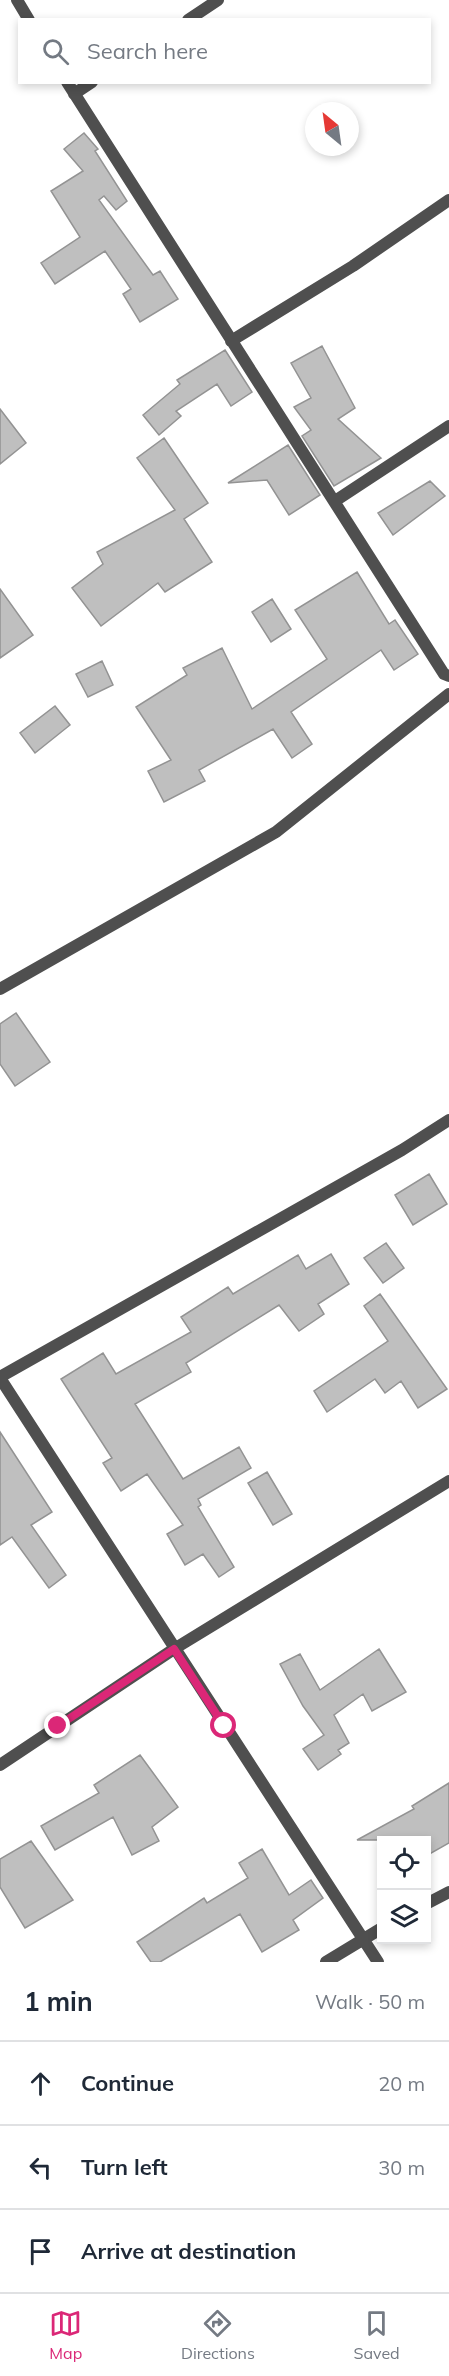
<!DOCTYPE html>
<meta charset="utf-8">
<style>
:root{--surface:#fff;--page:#f6f6f7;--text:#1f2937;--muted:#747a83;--line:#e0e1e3;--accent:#db2777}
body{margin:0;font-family:Mulish,sans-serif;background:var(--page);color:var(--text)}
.controls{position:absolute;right:18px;bottom:18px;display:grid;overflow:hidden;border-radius:0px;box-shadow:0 3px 9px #0003}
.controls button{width:54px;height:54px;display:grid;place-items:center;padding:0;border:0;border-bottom:2px solid var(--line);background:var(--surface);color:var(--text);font:30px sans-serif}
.compass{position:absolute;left:305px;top:102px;width:54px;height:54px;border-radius:50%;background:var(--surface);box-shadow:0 3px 9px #0003;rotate:331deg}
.stop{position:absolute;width:18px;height:18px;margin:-14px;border:4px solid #db2777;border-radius:50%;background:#fff}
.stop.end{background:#db2777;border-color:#fff;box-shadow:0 2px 6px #0008}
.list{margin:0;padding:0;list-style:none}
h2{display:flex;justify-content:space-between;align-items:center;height:78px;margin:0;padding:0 24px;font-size:26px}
h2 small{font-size:20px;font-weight:400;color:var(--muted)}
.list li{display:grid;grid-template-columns:39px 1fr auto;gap:18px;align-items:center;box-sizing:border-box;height:84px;padding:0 24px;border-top:2px solid var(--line)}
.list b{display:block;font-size:22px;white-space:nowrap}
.list em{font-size:20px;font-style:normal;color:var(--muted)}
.icon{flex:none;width:33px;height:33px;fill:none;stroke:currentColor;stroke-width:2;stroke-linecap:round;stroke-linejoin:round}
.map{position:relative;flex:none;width:449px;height:1962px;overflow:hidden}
.search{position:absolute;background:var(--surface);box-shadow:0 3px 9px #0003;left:18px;right:18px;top:18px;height:66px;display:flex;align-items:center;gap:15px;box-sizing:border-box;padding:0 21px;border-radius:0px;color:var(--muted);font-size:22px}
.sheet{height:330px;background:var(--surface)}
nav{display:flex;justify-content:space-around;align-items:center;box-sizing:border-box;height:84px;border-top:2px solid var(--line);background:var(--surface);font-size:16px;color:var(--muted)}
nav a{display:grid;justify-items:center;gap:3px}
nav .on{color:var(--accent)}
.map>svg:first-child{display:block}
</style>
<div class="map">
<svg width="449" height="1962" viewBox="0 0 449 1962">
<rect width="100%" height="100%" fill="#fff"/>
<!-- building -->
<path fill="#bfbfbf" stroke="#939393" stroke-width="1.5" d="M 84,133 L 98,149 L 95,151 L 127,201 L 116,210 L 104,196 L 99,200 L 153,275 L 160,271 L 178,299 L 140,322 L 123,294 L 131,289 L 105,251 L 55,284 L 41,263 L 80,237 L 51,191 L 83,171 L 64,149 Z
M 322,346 L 355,408 L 338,419 L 381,458 L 334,486 L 302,436 L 311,430 L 294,407 L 311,398 L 291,363 Z
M 225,350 L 252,392 L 231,406 L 217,384 L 176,411 L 181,416 L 159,435 L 143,415 L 180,384 L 177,380 Z
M 0,409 L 26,443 L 0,464 Z
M 164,438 L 208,503 L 184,519 L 212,562 L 165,592 L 158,583 L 101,626 L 72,588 L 103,564 L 97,552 L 175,510 L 137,458 Z
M 288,445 L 320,495 L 289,515 L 267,480 L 228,483 Z
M 430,481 L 445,496 L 393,535 L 378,513 Z
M 357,572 L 389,624 L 395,620 L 418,654 L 394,670 L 381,650 L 291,712 L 312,744 L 292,758 L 273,729 L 199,770 L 205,781 L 164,802 L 148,771 L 171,760 L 136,707 L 187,675 L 183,668 L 222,648 L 252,709 L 327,659 L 295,610 Z
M 0,589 L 33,635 L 0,658 Z
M 272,599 L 291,629 L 271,642 L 252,612 Z
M 102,661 L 113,685 L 88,697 L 76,674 Z
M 55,706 L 70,725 L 35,753 L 20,733 Z
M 16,1013 L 50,1062 L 15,1086 L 0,1064 L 0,1024 Z
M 429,1174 L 447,1204 L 413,1225 L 395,1195 Z
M 386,1243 L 404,1268 L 383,1283 L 364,1258 Z
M 331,1254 L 349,1284 L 318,1304 L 324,1314 L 299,1331 L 279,1305 L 186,1363 L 191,1372 L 135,1404 L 183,1479 L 239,1447 L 251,1468 L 198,1499 L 201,1505 L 198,1507 L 234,1567 L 219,1577 L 203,1554 L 185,1565 L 167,1534 L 183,1525 L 147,1474 L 121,1491 L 103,1463 L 112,1458 L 61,1379 L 103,1353 L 116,1374 L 191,1332 L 181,1317 L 228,1287 L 233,1294 L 298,1255 L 306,1269 Z
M 380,1294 L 447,1389 L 418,1408 L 401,1381 L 385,1393 L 375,1379 L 327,1412 L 314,1391 L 388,1341 L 364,1306 Z
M 0,1432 L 52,1512 L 31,1525 L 66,1575 L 49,1588 L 12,1537 L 0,1545 Z
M 267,1472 L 292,1514 L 273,1525 L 248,1483 Z
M 379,1649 L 406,1692 L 372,1711 L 363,1694 L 334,1715 L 349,1743 L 338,1750 L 341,1754 L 318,1770 L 303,1749 L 324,1735 L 303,1706 L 280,1664 L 300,1654 L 320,1690 Z
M 140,1755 L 178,1807 L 152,1827 L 159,1841 L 132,1855 L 113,1817 L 55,1850 L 41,1826 L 99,1793 L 94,1785 Z
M 449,1783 L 449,1843 L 426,1856 L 426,1840 L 357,1840 L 414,1809 L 412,1806 Z
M 31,1841 L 73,1900 L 25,1928 L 0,1887 L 0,1859 Z
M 262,1849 L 289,1895 L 311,1880 L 323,1898 L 293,1920 L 299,1930 L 262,1952 L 240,1914 L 160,1962 L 151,1962 L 137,1942 L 204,1898 L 207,1903 L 248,1878 L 239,1863 Z"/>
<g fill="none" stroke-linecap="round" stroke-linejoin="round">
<!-- street -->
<path stroke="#4f4f4f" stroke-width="12" d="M 17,0 L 29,20
M 188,20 L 218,0
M 67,82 L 444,674 L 449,676
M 74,94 L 92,82
M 231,341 L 353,266 L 449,200
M 335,501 L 449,426
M 0,989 L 276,832 L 449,694
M 0,1377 L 402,1150 L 449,1120
M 0,1378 L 378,1962
M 0,1765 L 174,1649 L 449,1481
M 426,1904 L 449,1892
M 326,1962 L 382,1928"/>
</g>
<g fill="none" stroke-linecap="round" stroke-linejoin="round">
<!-- route -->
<path stroke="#db2777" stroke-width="8" d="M 58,1726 L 174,1649 L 224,1726"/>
</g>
</svg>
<div class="controls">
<button><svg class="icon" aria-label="locate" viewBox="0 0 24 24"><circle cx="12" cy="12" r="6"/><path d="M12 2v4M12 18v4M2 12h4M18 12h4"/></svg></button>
<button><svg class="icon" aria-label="layers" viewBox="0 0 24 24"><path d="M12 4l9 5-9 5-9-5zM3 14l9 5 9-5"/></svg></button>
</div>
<svg class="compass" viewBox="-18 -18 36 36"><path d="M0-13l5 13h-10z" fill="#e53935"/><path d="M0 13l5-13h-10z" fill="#747a83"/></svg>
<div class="stop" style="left:224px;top:1726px"></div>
<div class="stop end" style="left:58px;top:1726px"></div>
<div class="search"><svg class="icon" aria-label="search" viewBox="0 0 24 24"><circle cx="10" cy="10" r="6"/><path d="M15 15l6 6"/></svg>Search here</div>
</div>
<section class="sheet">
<h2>1 min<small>Walk · 50 m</small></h2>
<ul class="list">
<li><svg class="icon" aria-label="ahead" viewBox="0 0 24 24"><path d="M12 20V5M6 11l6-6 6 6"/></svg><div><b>Continue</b></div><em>20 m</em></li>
<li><svg class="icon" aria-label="left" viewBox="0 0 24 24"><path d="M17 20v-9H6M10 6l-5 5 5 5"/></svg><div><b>Turn left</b></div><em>30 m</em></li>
<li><svg class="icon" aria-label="arrive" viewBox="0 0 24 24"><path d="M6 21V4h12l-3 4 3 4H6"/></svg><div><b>Arrive at destination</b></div></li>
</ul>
</section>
<nav>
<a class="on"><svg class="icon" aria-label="map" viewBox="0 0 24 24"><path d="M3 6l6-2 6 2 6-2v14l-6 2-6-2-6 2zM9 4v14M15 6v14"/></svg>Map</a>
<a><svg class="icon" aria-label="directions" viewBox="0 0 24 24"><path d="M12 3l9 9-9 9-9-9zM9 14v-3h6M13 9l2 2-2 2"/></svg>Directions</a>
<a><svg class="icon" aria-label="saved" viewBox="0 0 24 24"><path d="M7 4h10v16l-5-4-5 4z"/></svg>Saved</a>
</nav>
